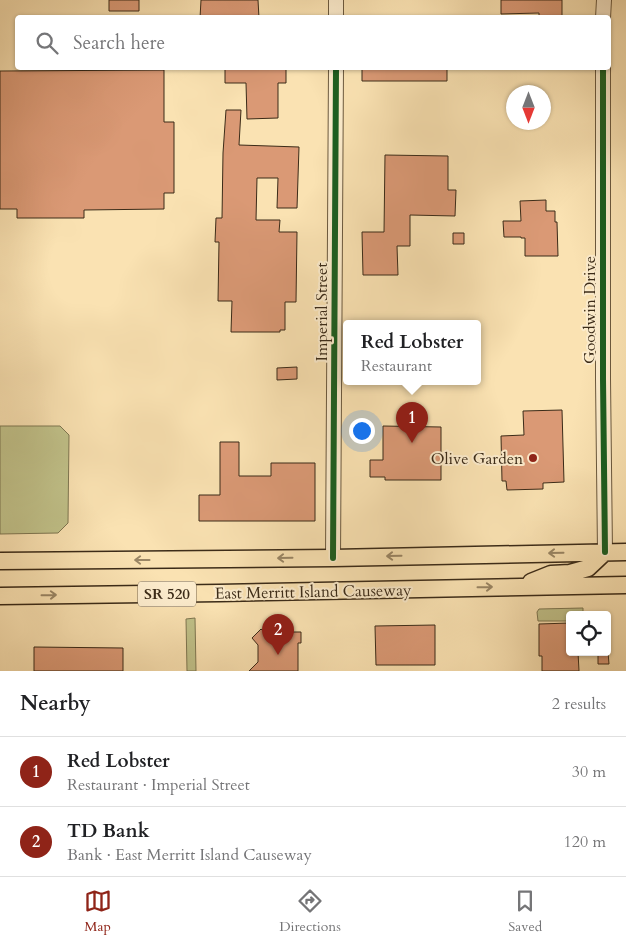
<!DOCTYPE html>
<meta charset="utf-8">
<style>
:root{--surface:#fff;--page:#f2f2f2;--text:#202124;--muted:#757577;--line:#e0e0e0;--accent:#8f2418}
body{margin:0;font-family:Cardo,serif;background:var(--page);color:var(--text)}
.controls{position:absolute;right:15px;bottom:15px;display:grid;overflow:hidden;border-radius:5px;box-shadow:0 1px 4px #0004}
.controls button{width:45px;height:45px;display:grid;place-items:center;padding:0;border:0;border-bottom:1px solid var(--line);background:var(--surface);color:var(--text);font:25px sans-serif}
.compass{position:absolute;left:506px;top:85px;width:45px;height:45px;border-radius:50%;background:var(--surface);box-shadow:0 1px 4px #0004;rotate:180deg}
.you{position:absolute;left:361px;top:430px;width:18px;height:18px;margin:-12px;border:4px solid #fff;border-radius:50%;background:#1a73e8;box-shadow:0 0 0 8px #1a73e833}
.badge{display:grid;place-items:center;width:32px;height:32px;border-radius:50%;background:var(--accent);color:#fff;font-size:16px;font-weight:700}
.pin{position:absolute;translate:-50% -41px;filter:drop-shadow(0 1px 2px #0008)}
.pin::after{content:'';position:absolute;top:26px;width:18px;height:15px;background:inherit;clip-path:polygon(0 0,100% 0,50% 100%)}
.popup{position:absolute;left:343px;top:320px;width:138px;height:65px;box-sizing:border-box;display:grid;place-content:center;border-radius:5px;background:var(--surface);filter:drop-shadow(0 1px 4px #0005);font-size:16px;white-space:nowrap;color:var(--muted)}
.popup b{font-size:19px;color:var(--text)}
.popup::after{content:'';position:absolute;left:50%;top:100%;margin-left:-10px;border:10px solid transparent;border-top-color:var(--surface)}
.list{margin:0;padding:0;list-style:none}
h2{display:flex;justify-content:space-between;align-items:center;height:65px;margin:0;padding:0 20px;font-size:21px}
h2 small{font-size:16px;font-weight:400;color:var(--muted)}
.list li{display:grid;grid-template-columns:32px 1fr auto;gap:15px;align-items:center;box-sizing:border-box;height:70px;padding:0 20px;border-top:1px solid var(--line)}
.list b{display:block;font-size:19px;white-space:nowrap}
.list p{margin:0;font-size:16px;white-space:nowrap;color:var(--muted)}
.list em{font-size:16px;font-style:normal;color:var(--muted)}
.icon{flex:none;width:28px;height:28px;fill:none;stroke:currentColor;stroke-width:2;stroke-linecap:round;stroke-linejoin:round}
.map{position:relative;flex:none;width:626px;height:671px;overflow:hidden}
.search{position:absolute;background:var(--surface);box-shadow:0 1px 4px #0004;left:15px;right:15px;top:15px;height:55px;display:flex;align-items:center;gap:12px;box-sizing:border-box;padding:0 18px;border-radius:5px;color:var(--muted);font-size:19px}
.sheet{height:205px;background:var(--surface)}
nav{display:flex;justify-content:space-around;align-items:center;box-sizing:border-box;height:70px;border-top:1px solid var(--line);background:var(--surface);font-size:14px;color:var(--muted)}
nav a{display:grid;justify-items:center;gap:2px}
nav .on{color:var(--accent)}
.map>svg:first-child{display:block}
</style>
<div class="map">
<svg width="626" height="671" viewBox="0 0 626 671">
<rect width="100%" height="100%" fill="#fae2b2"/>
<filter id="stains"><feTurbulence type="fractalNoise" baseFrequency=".004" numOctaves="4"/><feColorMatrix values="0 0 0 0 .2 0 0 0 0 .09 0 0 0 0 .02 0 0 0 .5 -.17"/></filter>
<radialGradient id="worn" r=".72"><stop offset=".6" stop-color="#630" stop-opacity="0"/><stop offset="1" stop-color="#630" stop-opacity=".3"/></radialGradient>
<!-- green -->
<path fill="#c1c28a" stroke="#7e7651" d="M 0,426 L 60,426 L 69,435 L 68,523 L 58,533 L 0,534 Z
M 583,608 L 583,615 L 570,615 L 570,621 L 538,621 L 537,612 L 539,609 Z
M 195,618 L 196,671 L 187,671 L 186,619 Z"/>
<!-- building -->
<path fill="#da9975" stroke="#3b2b18" d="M 109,0 L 139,0 L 139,11 L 109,11 Z
M 201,0 L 258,0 L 259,18 L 200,18 Z
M 501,0 L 562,0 L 562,18 L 539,18 L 539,13 L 501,14 Z
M 225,68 L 286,68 L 286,83 L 278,83 L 278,118 L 247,119 L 246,83 L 225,83 Z
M 362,68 L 447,68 L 447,81 L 362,81 Z
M 164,70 L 164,122 L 174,122 L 174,193 L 164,193 L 164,209 L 84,210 L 84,218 L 17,218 L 17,209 L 0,209 L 0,71 Z
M 226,110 L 241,110 L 239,145 L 299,147 L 297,208 L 277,208 L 278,178 L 257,178 L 256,220 L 280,220 L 279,232 L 297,232 L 296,302 L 285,302 L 285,330 L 280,330 L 280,332 L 231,332 L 232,301 L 218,301 L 219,242 L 215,242 L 216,218 L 222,218 L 223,153 Z
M 385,155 L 448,156 L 448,190 L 456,190 L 455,216 L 410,215 L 410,246 L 397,246 L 398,275 L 363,275 L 362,232 L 384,232 Z
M 546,200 L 546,211 L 555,211 L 555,222 L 557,222 L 558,256 L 525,256 L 525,238 L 521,238 L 521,237 L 504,237 L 503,221 L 521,221 L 520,201 Z
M 453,233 L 464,233 L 464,244 L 453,244 Z
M 297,367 L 297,379 L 277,380 L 277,368 Z
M 562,410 L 564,482 L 543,483 L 543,489 L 507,490 L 506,481 L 502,481 L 501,436 L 524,435 L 523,411 Z
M 383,426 L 441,427 L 441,480 L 385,480 L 385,477 L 370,477 L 370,460 L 383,460 Z
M 220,442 L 239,442 L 239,476 L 271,476 L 271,463 L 315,463 L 315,521 L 199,521 L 199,495 L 220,495 Z
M 570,623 L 570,652 L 578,652 L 579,671 L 542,671 L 542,656 L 539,656 L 539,624 Z
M 435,625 L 435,665 L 376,665 L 375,626 Z
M 261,629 L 267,634 L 286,634 L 286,632 L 301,632 L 301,643 L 298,643 L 298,671 L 249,671 L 258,662 L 258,645 L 252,638 Z
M 34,647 L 123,648 L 123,671 L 34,671 Z
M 598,652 L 608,652 L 609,664 L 598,664 Z"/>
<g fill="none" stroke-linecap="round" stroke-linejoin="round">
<defs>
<path id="minor" d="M 336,18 L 336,0
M 603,18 L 604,0
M 603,68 L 603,379 L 605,552
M 333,558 L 336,68"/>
<path id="major" d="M 0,561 L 333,558 L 626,552
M 531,582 L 551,574 L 570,573 L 588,568 L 605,552
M 0,596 L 219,593 L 626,585"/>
</defs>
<!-- minor casing -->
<use href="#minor" stroke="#6b593e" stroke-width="16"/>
<!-- major casing -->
<use href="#major" stroke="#3b2b18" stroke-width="19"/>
<!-- minor -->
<use href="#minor" stroke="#fceccd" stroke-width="14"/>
<!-- major -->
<use href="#major" stroke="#fae2b2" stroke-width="16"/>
<defs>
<path id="cycleway" d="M 603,68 L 603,379 L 605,552
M 333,558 L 336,68"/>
</defs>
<!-- cycleway casing -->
<use href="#cycleway" stroke="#fceccd" stroke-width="9"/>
<!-- cycleway -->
<use href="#cycleway" stroke="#1b5e20" stroke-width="6"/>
</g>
<!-- one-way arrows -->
<defs><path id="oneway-shaft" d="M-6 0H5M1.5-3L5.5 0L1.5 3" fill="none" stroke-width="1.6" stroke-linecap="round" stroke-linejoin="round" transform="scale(1.25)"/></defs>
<g stroke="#9a8665">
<use href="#oneway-shaft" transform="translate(556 553) rotate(179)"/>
<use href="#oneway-shaft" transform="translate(394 556) rotate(179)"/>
<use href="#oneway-shaft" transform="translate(285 558) rotate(179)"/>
<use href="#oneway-shaft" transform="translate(142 560) rotate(180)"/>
<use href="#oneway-shaft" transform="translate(485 587) rotate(-1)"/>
<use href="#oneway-shaft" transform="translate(49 595) rotate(-1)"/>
</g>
<!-- markers -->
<circle fill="#8f2418" stroke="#fceccd" stroke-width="2" cx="533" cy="458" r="5"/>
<g text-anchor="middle" stroke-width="4" stroke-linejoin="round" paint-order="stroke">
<!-- shield labels -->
<rect fill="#fceccd" stroke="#75654e" stroke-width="1" x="138" y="581.5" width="58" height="25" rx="4"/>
<g font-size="15" font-weight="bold" fill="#3b2b18">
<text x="167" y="599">SR 520</text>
</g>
<!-- street labels -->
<g font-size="16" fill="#3b2b18" stroke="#fceccd">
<text transform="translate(589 310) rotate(-90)" y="6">Goodwin Drive</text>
<text transform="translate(321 312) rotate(-90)" y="6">Imperial Street</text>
<text transform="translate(313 591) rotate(-1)" y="6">East Merritt Island Causeway</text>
</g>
<!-- poi labels -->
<g font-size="16" fill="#3b2b18" stroke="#fceccd" text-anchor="end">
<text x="523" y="464">Olive Garden</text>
</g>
</g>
<rect width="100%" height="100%" filter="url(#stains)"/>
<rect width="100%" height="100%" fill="url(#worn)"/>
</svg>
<div class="controls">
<button><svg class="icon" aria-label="locate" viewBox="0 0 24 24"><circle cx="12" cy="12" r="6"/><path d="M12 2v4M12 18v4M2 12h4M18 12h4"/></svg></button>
</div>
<svg class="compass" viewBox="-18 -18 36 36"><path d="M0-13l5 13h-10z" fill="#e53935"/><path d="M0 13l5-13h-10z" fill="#757577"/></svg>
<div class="you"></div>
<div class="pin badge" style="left:412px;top:443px">1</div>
<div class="popup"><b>Red Lobster</b>Restaurant</div>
<div class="pin badge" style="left:278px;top:655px">2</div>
<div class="search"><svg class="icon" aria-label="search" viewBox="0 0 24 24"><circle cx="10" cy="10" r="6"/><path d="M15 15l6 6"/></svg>Search here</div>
</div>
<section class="sheet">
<h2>Nearby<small>2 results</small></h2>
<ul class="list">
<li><span class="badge">1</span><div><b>Red Lobster</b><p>Restaurant · Imperial Street</p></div><em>30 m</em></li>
<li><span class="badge">2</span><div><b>TD Bank</b><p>Bank · East Merritt Island Causeway</p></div><em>120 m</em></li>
</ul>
</section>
<nav>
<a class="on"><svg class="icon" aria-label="map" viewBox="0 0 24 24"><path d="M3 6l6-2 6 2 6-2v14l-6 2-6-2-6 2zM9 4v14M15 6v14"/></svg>Map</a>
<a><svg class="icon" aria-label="directions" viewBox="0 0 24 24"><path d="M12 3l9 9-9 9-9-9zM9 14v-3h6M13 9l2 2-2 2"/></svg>Directions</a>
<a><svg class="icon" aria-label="saved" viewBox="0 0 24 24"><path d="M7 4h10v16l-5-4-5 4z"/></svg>Saved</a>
</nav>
